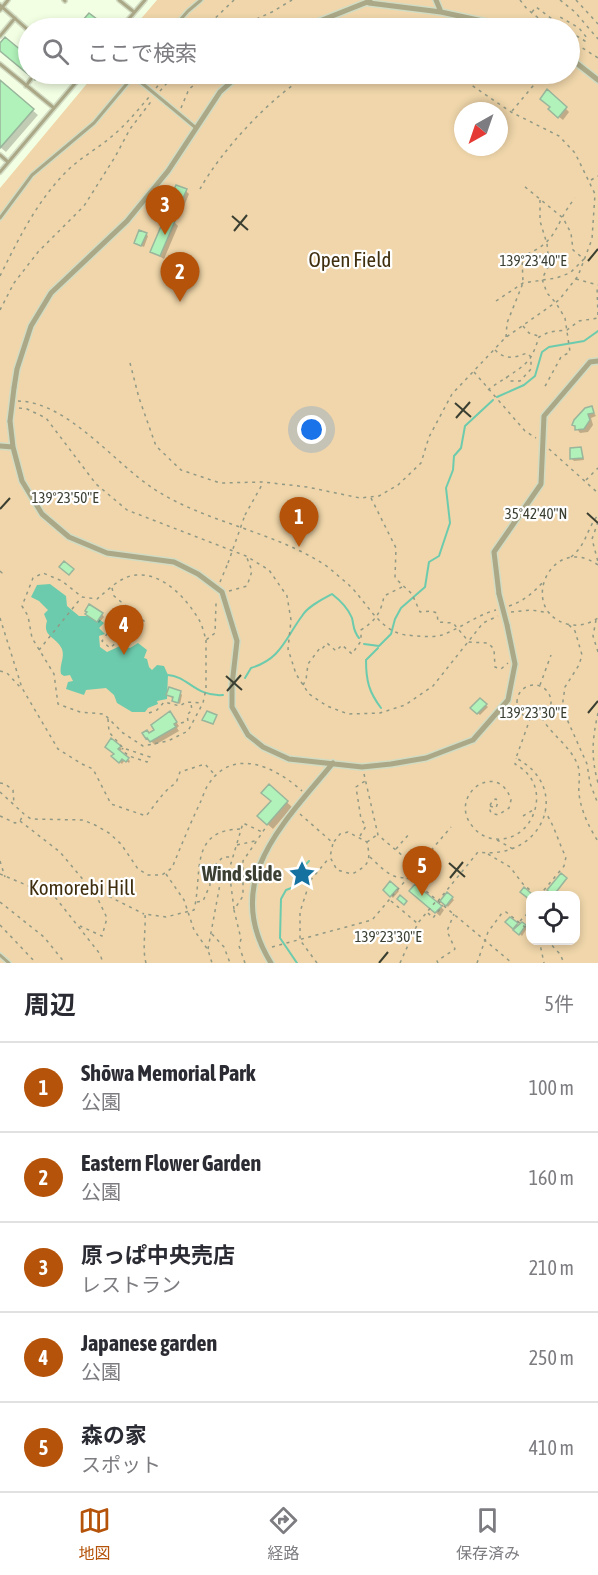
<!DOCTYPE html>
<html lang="ja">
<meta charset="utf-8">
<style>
:root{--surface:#fff;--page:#f2f2f3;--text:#2b2b33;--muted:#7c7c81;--line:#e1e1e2;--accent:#b45309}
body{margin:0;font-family:"Asap Condensed","Noto Sans JP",sans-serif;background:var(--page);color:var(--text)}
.controls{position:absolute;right:18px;bottom:18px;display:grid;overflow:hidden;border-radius:12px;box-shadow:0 3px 9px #0003}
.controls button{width:54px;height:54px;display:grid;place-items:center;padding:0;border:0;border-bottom:2px solid var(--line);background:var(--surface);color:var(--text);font:30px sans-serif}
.compass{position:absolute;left:454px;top:102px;width:54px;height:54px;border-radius:50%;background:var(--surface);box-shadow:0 3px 9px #0003;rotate:220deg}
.you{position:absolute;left:312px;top:430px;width:21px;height:21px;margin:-15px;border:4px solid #fff;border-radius:50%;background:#1a73e8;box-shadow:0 0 0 9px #1a73e833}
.badge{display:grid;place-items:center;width:39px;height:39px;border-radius:50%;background:var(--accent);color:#fff;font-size:20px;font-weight:700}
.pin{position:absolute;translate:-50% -50px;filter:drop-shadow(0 2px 3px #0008)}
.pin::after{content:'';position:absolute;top:32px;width:21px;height:18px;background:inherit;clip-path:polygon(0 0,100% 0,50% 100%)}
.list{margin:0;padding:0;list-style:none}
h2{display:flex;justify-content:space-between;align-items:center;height:78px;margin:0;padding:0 24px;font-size:26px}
h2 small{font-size:20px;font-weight:400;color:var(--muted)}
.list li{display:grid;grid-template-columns:39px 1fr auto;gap:18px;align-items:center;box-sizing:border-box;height:90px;padding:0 24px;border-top:2px solid var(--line)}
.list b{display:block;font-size:22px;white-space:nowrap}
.list p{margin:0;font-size:20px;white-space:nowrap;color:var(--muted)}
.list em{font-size:20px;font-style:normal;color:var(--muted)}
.icon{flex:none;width:33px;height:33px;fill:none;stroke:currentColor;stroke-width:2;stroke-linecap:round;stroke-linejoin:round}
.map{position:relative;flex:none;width:598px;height:963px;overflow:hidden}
.search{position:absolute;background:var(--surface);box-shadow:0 3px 9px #0003;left:18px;right:18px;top:18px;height:66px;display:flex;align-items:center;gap:15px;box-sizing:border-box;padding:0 21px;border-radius:33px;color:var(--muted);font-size:22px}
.sheet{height:528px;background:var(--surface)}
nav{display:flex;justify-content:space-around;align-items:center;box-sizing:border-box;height:84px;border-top:2px solid var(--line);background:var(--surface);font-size:16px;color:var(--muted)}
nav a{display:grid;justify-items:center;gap:3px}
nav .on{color:var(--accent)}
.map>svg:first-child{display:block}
</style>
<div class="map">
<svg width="598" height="963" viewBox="0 0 598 963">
<rect width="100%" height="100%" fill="#f3ffe3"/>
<!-- green -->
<path fill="#f0d6aa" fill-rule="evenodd" d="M 157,0 L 598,0 L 598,963 L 0,963 L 0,188 L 95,74 L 570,74 L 570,28 L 133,28 ZM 463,111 L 499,111 L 499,147 L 463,147 ZM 530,896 L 576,896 L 576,940 L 530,940 Z"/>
<!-- water -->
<path fill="#6dcbad" d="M 50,584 L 66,596 L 67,606 L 79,616 L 86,616 L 90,612 L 104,623 L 99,628 L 105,634 L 99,636 L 100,647 L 107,652 L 120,646 L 130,648 L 138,643 L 147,650 L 144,658 L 147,659 L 149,667 L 152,670 L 157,665 L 164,666 L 168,675 L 167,699 L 157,701 L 158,704 L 148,708 L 145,712 L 132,712 L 117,703 L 114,695 L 106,688 L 86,690 L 84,695 L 66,689 L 68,682 L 73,681 L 70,675 L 64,676 L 61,674 C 59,665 65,658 62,649 C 56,636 42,637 47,621 L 44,614 L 48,610 L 39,601 L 31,597 L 37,585 Z"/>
<!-- shadow -->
<path fill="#0003" d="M 90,15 L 101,24 L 105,28 L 78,28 Z
M 29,74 L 47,74 L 40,82 Z
M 0,82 L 38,115 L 6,152 L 0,147 Z
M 548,91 L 569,112 L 563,120 L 553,112 Z
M 186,191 L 189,194 L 180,216 L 167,209 Z
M 174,222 L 178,226 L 164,259 L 152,252 Z
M 146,234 L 148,236 L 144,247 L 138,244 Z
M 591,408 L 596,416 L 591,418 L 593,425 L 588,432 L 580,433 L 577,429 Z
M 581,448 L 584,460 L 574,461 L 572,459 Z
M 102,614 L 104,617 L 99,623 L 89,616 Z
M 180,692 L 182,695 L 180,704 L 167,694 Z
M 480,700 L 488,707 L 480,715 L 472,708 Z
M 170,713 L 179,726 L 177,728 L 179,731 L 155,745 L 144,734 L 149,734 L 156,731 Z
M 112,740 L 122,749 L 119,752 L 130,761 L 129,763 L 125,760 L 122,764 L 113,756 L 115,754 Z
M 269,786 L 292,807 L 273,829 L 264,821 L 272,801 Z
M 391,883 L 399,891 L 393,898 L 385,890 Z
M 448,894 L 454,900 L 448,907 L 442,901 Z
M 415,895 L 441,907 L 444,910 L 440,916 Z
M 510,919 L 520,927 L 523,924 L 527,928 L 522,936 L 507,922 Z"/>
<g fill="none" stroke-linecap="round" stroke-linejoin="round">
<!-- stream -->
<path stroke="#6dcbad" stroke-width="2" d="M 497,397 L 524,385 L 535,376 L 542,352 L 549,347 L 584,341 L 598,331
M 364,644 L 379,646 L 391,634 L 395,619 L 401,608 L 425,587 L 429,562 L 439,556 L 450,523 L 446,488 L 453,470 L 454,456 L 461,448 L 465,426 L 493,400
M 378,648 L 366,660 C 366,681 369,692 381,708
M 168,675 C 188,676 195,697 223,695
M 245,678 L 251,668 C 281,659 285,639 302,616 C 308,606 323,599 332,594 C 341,601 348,608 352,618 C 354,626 353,631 359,638
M 297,963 L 280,938 L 281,899 L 286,890 L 294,887 L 298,882 L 299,872 L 309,861"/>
</g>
<!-- building -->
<path fill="#b0f2b9" stroke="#99b59c" stroke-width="1.5" d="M 89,13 L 102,23 L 98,28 L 76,28 Z
M 5,37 L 28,56 L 28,74 L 41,74 L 35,80 L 0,51 L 0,43 Z
M 0,80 L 34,109 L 0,148 Z
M 547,89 L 567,107 L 558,118 L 548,109 L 550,107 L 540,99 Z
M 176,185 L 187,189 L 176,214 L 166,209 Z
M 165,217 L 175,221 L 160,256 L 150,252 Z
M 139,230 L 147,233 L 141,246 L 134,243 Z
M 592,406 L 594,413 L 588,414 L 590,420 L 584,429 L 575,430 L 575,426 L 572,425 L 574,420 L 585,408 Z
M 581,447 L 583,458 L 570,459 L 570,448 Z
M 64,561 L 74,569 L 69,575 L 59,567 Z
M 89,604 L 103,613 L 97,622 L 85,614 L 87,612 L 85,611 Z
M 169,687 L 181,691 L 178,703 L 172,701 L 173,697 L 166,695 Z
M 480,698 L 487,704 L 477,714 L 470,708 Z
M 170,711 L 177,722 L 174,724 L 176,727 L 150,742 L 147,738 L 146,739 L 142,733 L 147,730 L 149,733 L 154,730 L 151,725 Z
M 207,711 L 217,715 L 213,724 L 202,720 Z
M 111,738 L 121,746 L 118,749 L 129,758 L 126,762 L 122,759 L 119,763 L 111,756 L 114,754 L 105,747 Z
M 269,784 L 288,801 L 267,825 L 257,816 L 271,801 L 261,793 Z
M 561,873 L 567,878 L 553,896 L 547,890 Z
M 390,881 L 398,888 L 390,897 L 383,890 Z
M 415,884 L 442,906 L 435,913 L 409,891 Z
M 524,887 L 533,895 L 529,899 L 520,892 Z
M 447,892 L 453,897 L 446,906 L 440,901 Z
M 400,895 L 407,901 L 404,905 L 397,899 Z
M 510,917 L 518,923 L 513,929 L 505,922 Z
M 522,922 L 526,925 L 519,935 L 513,930 Z"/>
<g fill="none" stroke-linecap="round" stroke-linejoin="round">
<defs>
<path id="service" d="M 64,0 L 65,1
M 119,0 L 134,12
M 0,5 L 28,30
M 0,10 L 8,0
M 121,28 L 145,0
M 173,28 L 188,11 L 201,0
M 0,36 L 15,18
M 0,64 L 54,108
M 133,77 L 143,84
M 26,86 L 31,79
M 166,103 L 196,128
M 0,155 L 8,162
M 0,172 L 83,74
M 0,218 L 32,175 L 94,123 L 135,74
M 0,955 L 9,963"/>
<path id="pedestrian" d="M 436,0 L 441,12
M 369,3 L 441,12 L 515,28
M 302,28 L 370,1
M 570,58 L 598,80
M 14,388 L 17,369 L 31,326 L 51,293 L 127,221 L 168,171 L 220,92 L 240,74
M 10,421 L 13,447 L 22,481 L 42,514 L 69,537 L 107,553 L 174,562 L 198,574 L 222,592 L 237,641 L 232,685 L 232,707 L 248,735 L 263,747 L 289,759 L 362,767 L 391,764 L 426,758 L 473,740 L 508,700 L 515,664 L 507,625
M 0,446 L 13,447
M 499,594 L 494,552 L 541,484 L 544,416 L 590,362 L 598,361
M 271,963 C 220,881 284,823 333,763"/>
</defs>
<!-- service casing -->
<use href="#service" stroke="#d2dcc3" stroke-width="6"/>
<!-- pedestrian casing -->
<use href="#pedestrian" stroke="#d2dcc3" stroke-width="8"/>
<!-- path -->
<path stroke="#919985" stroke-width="1.5" stroke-dasharray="3 4.5" stroke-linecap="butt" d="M 520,0 L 527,9 L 551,28
M 560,0 L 575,12 L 598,39
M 576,0 L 598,24
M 532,12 L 536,7 L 564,28
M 556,23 L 560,17 L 579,28 L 587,38 L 585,41 L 570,32
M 205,28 L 234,0
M 236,28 L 272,12 L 292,0
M 570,40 L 598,58
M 156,88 L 168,74
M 160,91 L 175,74
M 181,108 L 189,89 L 208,74
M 512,111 L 543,74
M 591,180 L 598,176
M 200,189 C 221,151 272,95 310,74
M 540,200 L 540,221 L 547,244 L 549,265 L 542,279 L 547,293 L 556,303 L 565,318 L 570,352 L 561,357 L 543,390
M 0,276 C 19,238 37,201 67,171 C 80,158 97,149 111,137 C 125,126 137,111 149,97
M 576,279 L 598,285
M 496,301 L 523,283 L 556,278 L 570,273 L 584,259 L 573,250 L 571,233 L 563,218 L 524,186
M 0,310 L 14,283 L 38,252 L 84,206 L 115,157 L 130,129 L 153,99
M 523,326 L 529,333 L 538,336
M 506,337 L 507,323 L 523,283 L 522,256 C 560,242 553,225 575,198
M 495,350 C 505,360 514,358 527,353 L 531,357 L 531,369 L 520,381 L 510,381 L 506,377
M 130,363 L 139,398 L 156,446 L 181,470 L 220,483 L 263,482 L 307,487 L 360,498 L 379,496 L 398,485 L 421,463 L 429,437 L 452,394 L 505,338 L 559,300 L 578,276 L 592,239 L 595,194 L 575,153 L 559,136 L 511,112 L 455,74
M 474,372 L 525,431 L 536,438
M 488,390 C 500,380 526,368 532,355 C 535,349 537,343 539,337 L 549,332 L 567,330 L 579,321 L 598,318 L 597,286
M 18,401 C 68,402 114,463 154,489 C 208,524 275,531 328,567 C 335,573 342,579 349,585 C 366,601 380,632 406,635 C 416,636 433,638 442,635 C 461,628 477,615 496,610
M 19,408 L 27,409 L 46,418 L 96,484 L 127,510 L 246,556 L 269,570 L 287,596 L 291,620 L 288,649 L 296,674 L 309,694 L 327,706 L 348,714 L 380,713 L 405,705 L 433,686 L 483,623 L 498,616
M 549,449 L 598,493
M 586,480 L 598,468
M 371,498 L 396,548 L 395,578 L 412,594 L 420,612 L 431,611 L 437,613 L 438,622 L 453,623 L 469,642 L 488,643 L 494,649 L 495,667 L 501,669 L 508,663
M 245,515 L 263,483
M 598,522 L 592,539 L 598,562
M 571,557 C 587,544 586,530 598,515
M 598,565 C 551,532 517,610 567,624 C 579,627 589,624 598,618
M 0,571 L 2,573 L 0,576
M 220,582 L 228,563
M 112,588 L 114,596 L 144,621 L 135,630 L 129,643 L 117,642 L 110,648 L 102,641 L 112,627 L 111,622 L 119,619
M 229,591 L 247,586 L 252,571 L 247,558
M 509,606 C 524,601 533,593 544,581
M 511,612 L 531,610 L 550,613
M 0,618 L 22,688 L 58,749 L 82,764 L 93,769 L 111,804 L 146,816 C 156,804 163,791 176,783 L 180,772 L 205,764 L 216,776
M 596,620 L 593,636 L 598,652
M 569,625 L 575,631 L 582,655 L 579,665 L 565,687 L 562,708 L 587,764 L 590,783 L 598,804
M 206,640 L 206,689 L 203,703 L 188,731 L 168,741 L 143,746 L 123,733 L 104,714 L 80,712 L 58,704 L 54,674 L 32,638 L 28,616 L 22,606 L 33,578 L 43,573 L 62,581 L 82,597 L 97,599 C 108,590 121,576 136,575 C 163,573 185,597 198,618 C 202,624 204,633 206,640 L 215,633 L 216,604 L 219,602
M 39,650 L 81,598
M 0,671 L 7,673 L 20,687
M 303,685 L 306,680 L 308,664 L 320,648 L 322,649 L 327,643 L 336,651 L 342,645 L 352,654 L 361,641 L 361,630 C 375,621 381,613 384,596 L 402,587
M 540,685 L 551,655
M517 702a17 17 0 1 1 34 0a17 17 0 1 1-34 0Z
M 149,713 L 157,710 L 164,702 L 180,706 L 186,702 L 202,703
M 598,713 C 592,740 591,757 598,783
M 542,718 C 552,736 571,746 578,766 C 581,775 578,785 579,794 C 581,810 589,828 598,841
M 108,719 L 109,732 L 123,748 L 150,757 L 147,762 L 129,756 L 122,750 L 123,748
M 181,723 L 188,721 L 187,715 L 192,710 L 191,704
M 364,774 L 378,835 L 416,867
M 0,783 L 5,784 L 13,790 L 14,804
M 0,792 L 24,814 L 31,819 L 83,820 L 95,825 L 109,833 L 121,844 L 138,869 L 148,875 L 162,875 L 172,868 C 181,846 190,824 200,803 C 203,797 205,788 210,782 C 235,747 277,768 302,791
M 490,806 L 496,808 L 498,802 L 496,799 L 493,800 L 489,807 L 491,813 L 498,815 L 509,808 L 511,800 C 498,758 446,796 473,827 C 480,836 491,840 502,839 C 529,837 545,803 532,780 C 528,773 522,768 515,764 L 516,758
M 300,814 L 333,843 L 330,857 L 337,870 L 352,874 C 369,865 371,862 367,842 L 348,832 L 340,834 L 333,843
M 0,816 L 15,823 L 20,821 L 23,815
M 523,816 L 533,810
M 20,821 L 60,852 L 96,895 L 107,918 L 102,936 L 80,926
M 360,836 L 366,826 L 361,819 L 356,787 L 365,781
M 497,840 L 513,849
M 367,842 L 377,835
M 237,845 L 255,841
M 396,849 L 409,834
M 488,854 L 510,867 L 523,884 L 537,896
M 370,857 C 381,867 392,881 408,877
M 0,861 L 5,877
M 0,874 L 55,897 L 100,954 L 103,963
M 166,874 L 184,900 L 194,930 L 208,950 L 212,963
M 409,877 L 438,901 L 478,852 C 543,861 573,788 516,758 L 530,719
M 95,892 L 100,892 L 144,914
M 539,896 L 564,866 L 566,857 C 558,842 555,826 545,812
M 391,901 L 417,923
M 0,902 L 44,937 L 65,963
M 197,902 L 203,901 L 210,885 L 210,870 L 223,857 L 230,857
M 234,909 L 229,870 L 243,823 L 262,832
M 428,913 L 433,918 L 443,905
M 520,921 L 527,914 L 530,914
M 0,925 L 36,963
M 526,927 L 530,922
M 212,934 L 224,947 L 230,963
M 541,940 L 540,944 L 544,963
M 547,940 L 560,954 L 564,963
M 272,947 L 372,920 L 451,827
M 208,949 L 220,884 L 229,871
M 146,963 C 142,949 146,930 145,914 L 166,917 L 194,910 C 203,874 188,829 242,829
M 245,963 L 239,946 L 241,939 L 234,910 L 243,896 L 243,861 L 266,827
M 317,963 L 300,940 L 300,912 L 310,881 L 329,858
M 400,963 L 418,923 L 437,900
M 438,963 L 437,961 L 455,949 L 447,931 L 454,914
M 477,963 L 488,932 L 502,913 L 506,912 L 530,931"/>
<!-- service -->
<use href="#service" stroke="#aba887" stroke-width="3"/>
<!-- pedestrian -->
<use href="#pedestrian" stroke="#aba887" stroke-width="5"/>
<defs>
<path id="service-bridge" d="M 143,84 L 166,103"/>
<path id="pedestrian-bridge" d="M 10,421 L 14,388
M 499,594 L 507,625"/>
</defs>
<!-- service-bridge casing -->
<use href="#service-bridge" stroke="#d2dcc3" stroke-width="6" stroke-linecap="butt"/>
<!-- pedestrian-bridge casing -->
<use href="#pedestrian-bridge" stroke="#d2dcc3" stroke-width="8" stroke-linecap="butt"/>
<!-- path-bridge -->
<path stroke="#919985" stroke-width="1.5" stroke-dasharray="3 4.5" stroke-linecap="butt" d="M 228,563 L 245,515
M 438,901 L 512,963"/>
<!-- service-bridge -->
<use href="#service-bridge" stroke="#aba887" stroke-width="3"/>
<!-- pedestrian-bridge -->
<use href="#pedestrian-bridge" stroke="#aba887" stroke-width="5"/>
</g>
<!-- ticks -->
<path fill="none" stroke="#3a3f32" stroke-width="2" d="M 232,216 L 248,230M 234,231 L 247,215M 588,261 L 598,249M 455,403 L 471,417M 456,418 L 470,402M 0,509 L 10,498M 587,513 L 598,523M 226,676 L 242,690M 227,691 L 241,675M 588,713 L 598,701M 449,863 L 465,877M 450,878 L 463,862M 379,963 L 388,952"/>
<!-- icons -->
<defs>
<symbol id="sight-bare" viewBox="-9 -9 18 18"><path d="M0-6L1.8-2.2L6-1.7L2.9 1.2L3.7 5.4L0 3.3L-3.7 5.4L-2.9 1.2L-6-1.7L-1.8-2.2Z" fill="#1571a0" stroke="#fff" stroke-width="2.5" paint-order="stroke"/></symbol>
</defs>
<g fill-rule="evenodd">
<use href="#sight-bare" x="283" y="855" width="38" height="38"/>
</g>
<g text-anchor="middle" stroke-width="4.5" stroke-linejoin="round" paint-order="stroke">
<!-- park labels -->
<g font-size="21" fill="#402f0f" stroke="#fff">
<text x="350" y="267">Open Field</text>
<text x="82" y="895">Komorebi Hill</text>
</g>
<!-- poi labels -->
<g font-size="21" font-weight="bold" fill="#3a3f32" stroke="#fff" text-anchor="end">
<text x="282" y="881">Wind slide</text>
</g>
</g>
<g font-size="15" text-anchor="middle" fill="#3a3f32" stroke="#fff" stroke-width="4.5" stroke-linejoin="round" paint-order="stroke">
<text x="533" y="266">139°23'40"E</text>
<text x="65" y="503">139°23'50"E</text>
<text x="536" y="519">35°42'40"N</text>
<text x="533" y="718">139°23'30"E</text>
<text x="388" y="942">139°23'30"E</text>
</g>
</svg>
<div class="controls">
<button><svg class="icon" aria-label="locate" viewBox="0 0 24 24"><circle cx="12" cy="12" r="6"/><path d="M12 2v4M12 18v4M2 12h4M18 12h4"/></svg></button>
</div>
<svg class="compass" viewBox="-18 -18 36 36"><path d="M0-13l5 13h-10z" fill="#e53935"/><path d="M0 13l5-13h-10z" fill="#7c7c81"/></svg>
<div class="you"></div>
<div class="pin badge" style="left:299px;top:547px">1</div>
<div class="pin badge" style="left:180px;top:302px">2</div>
<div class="pin badge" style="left:165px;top:235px">3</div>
<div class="pin badge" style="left:124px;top:655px">4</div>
<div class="pin badge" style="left:422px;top:896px">5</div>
<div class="search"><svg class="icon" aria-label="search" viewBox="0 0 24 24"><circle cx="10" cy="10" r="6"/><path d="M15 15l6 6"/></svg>ここで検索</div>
</div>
<section class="sheet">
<h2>周辺<small>5件</small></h2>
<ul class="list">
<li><span class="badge">1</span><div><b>Shōwa Memorial Park</b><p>公園</p></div><em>100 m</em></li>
<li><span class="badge">2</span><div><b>Eastern Flower Garden</b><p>公園</p></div><em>160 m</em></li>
<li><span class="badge">3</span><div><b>原っぱ中央売店</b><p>レストラン</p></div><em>210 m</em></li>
<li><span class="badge">4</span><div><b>Japanese garden</b><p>公園</p></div><em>250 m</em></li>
<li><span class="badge">5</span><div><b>森の家</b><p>スポット</p></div><em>410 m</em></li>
</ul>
</section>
<nav>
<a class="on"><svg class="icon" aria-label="map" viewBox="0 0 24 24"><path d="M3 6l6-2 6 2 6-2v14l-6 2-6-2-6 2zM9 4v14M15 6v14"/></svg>地図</a>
<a><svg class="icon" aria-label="directions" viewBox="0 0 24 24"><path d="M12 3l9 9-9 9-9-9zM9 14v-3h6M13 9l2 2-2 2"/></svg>経路</a>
<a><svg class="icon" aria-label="saved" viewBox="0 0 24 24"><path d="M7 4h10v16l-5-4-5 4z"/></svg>保存済み</a>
</nav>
